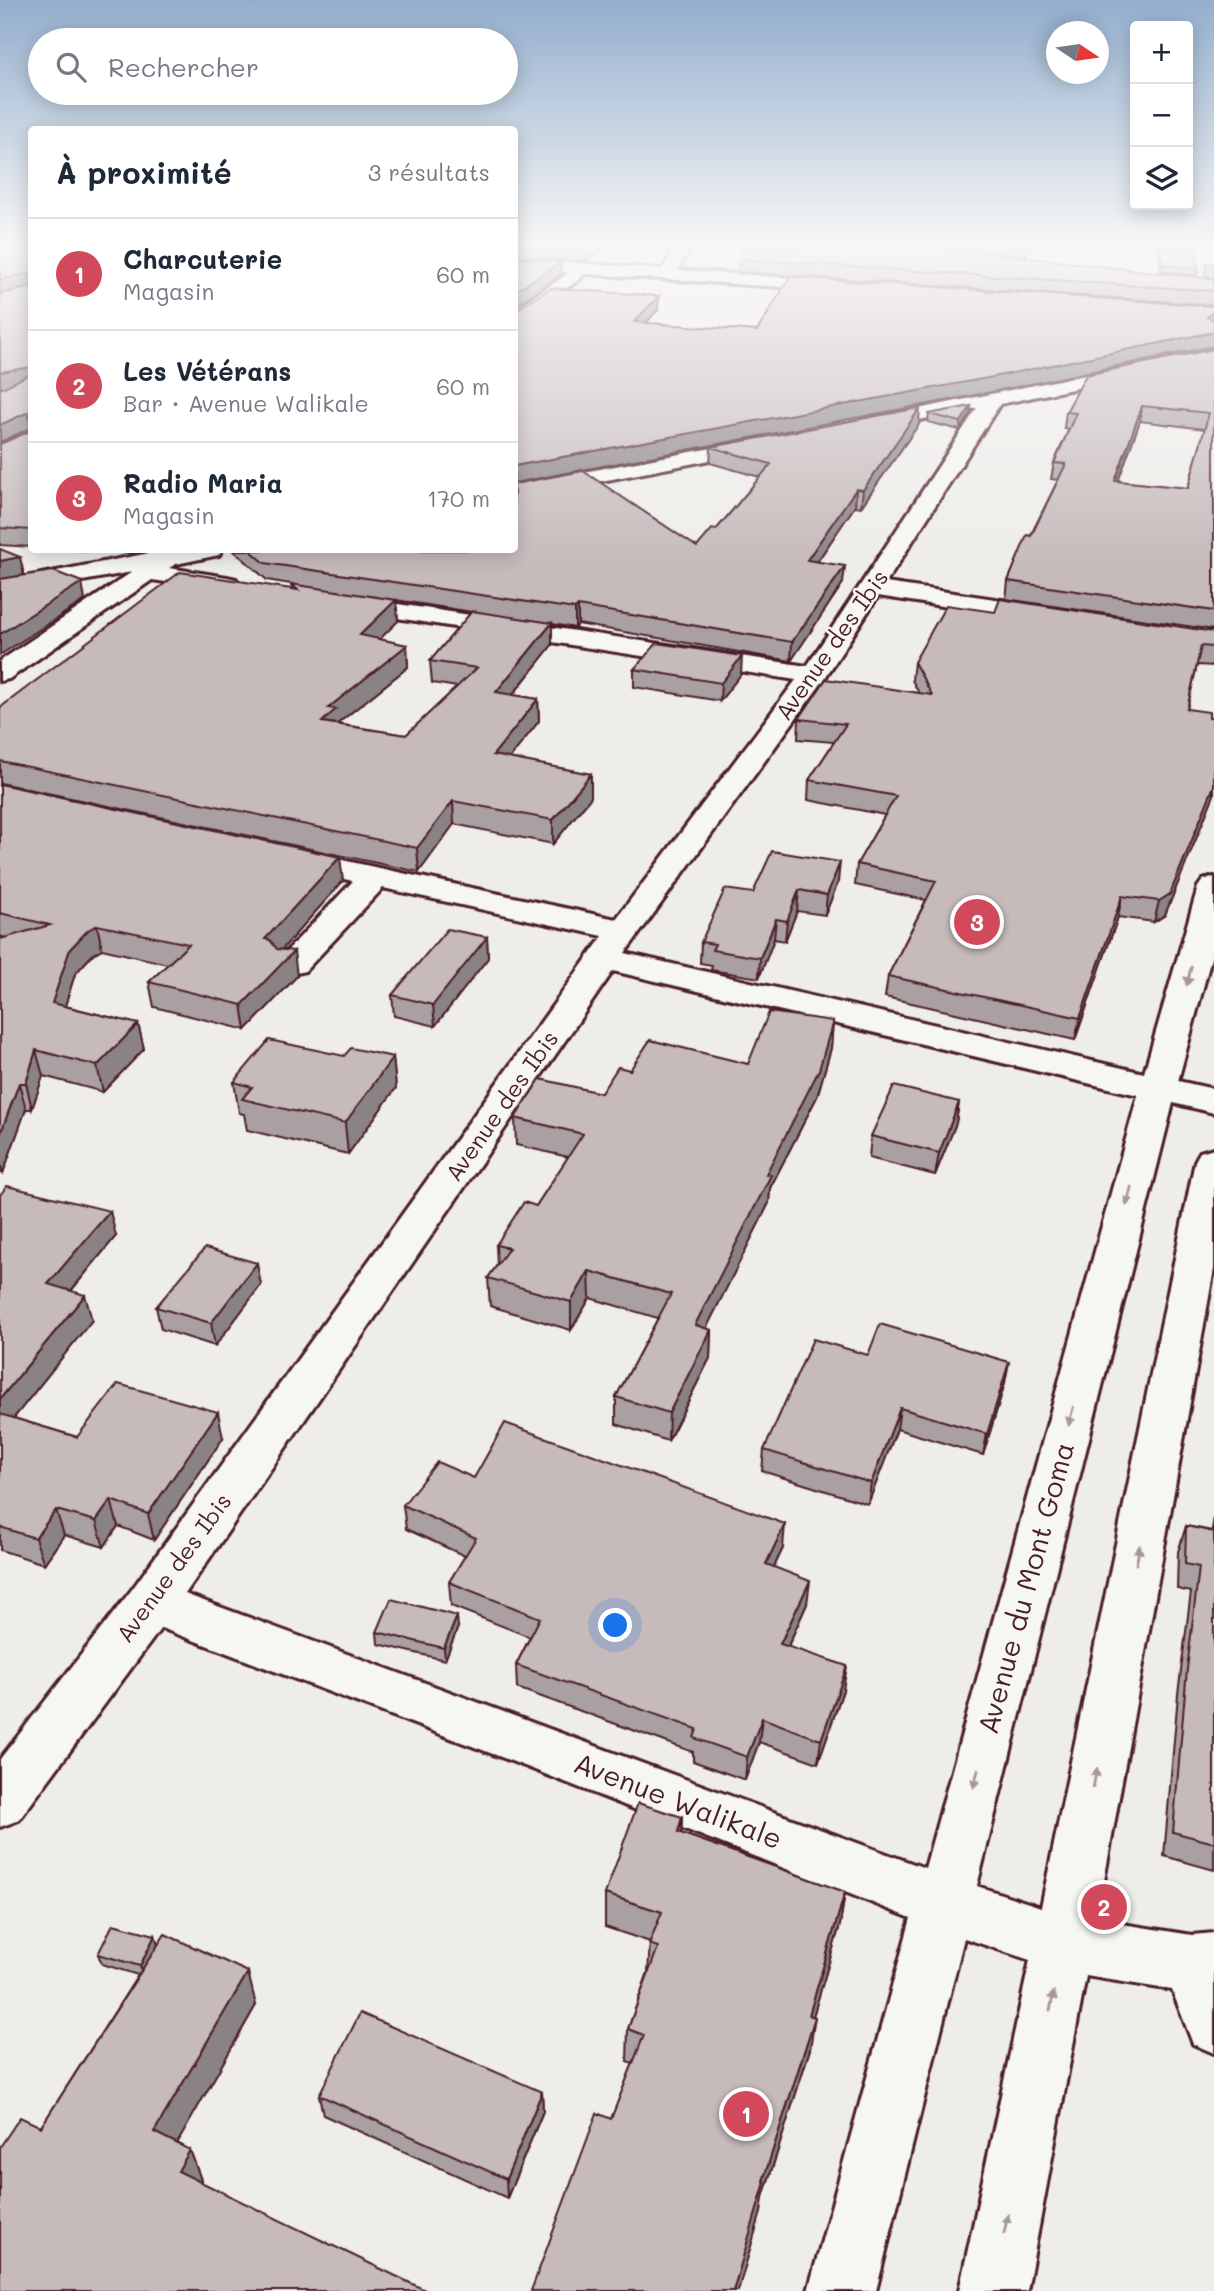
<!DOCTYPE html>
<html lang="fr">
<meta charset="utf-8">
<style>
:root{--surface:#fff;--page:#f2f2f3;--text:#1f2937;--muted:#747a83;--line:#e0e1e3;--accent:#d1495b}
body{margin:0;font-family:Mali,sans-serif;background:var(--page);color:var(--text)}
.controls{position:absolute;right:21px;top:21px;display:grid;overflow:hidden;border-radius:7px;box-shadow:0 4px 18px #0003}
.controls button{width:63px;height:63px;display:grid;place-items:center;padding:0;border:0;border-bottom:2px solid var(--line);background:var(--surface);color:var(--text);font:35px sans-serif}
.compass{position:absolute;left:1046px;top:21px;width:63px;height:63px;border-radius:50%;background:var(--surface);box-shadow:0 4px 18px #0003;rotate:103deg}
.you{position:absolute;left:616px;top:1626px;width:24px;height:24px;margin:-18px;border:5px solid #fff;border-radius:50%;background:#1a73e8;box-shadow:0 0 0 10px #1a73e833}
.badge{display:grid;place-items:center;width:46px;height:46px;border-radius:50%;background:var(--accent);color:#fff;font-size:23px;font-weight:700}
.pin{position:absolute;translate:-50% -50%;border:4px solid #fff;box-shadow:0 2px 7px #0006}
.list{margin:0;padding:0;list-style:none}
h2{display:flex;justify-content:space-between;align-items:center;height:91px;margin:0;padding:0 28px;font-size:30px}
h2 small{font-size:23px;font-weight:400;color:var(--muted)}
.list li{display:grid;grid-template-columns:46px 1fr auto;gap:21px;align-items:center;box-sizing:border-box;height:112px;padding:0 28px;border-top:2px solid var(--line)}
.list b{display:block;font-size:26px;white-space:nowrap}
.list p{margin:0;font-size:23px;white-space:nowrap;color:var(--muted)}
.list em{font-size:23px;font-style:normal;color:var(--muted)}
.icon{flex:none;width:38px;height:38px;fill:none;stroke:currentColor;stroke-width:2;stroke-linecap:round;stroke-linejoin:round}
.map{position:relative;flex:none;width:1214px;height:2291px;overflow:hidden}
.search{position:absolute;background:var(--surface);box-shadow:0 4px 18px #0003;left:28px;top:28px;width:490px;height:77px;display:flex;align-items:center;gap:18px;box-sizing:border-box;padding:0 24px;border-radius:38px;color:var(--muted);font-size:26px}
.panel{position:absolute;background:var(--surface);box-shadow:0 4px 18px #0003;left:28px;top:126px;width:490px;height:427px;border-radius:7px}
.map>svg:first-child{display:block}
</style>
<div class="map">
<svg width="1214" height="2291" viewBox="0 0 1214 2291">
<rect width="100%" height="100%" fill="#efedea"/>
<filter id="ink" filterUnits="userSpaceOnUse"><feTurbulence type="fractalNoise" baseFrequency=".0143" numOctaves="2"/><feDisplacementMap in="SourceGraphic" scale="14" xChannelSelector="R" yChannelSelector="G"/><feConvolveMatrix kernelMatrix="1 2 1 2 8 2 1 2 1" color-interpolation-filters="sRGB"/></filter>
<g filter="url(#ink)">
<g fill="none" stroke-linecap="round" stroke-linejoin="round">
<defs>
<path id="minor" d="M 661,247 L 686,247 L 689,251 L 674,276 L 662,276 L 660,273 L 672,253 Z
M 580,263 L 588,268 L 579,280 L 514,323 L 514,310 L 567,274 L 574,265 Z
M 1214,348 L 1214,360 L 1000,404 L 886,583 L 1049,607 L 1058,610 L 1062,615 L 1058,620 L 1049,623 L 878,596 L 823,681 L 625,953 L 1144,1073 L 1198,887 L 1203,880 L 1214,877 L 1214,947 L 1178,1081 L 1214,1089 L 1214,1113 L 1173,1103 L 977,1886 L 1041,1907 L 1195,1161 L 1200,1152 L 1214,1148 L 1214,1269 L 1097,1920 L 1192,1935 L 1214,1933 L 1214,2053 L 1193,2044 L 1172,1990 L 1086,1976 L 1027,2291 L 959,2291 L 1030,1960 L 964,1938 L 876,2291 L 808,2291 L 911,1918 L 527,1767 L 161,1628 L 19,1820 L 0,1827 L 0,1759 L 133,1588 L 603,936 L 383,888 L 305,971 L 293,974 L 281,971 L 276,964 L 281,957 L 353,881 L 280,865 L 275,858 L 280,851 L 291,849 L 616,919 L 796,680 L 345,610 L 336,608 L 333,603 L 336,598 L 345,596 L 807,666 L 977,408 L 867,431 L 860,429 L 857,425 L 860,421 ZM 613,971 L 1138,1095 L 925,1868 L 185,1594 Z
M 760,439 L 767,441 L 770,445 L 767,449 L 514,498 L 514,485 Z
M 165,550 L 222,550 L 219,555 L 176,564 L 169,568 L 227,577 L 236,579 L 239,584 L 236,589 L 227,591 L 152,580 L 9,679 L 0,681 L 0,661 L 132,572 L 0,596 L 0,582 Z"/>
<path id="major" d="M 514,259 L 838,281 L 846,286 L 838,291 L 514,269 Z"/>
</defs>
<!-- minor casing -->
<use href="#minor" stroke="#4a1f2b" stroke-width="6"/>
<!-- major casing -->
<use href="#major" stroke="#4a1f2b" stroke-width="6"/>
<!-- minor -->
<use href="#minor" fill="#f6f6f2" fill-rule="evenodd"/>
<!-- major -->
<use href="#major" fill="#f6f6f2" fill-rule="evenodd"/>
</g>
<!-- wall -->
<path fill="#aaa0a1" stroke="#4a1f2b" stroke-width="2" fill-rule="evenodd" d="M 32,247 L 32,547 L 0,545 L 0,444 L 30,431 L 30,428 L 0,442 L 3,387 L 0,388 L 0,294 L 30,288 L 30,287 L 0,294 Z
M 514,247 L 607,247 L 585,261 L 514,256 Z
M 953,247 L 1033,247 L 1024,256 Z
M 1158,247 L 1195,247 L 1198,269 L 1197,275 L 1161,271 Z
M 739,259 L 1214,279 L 1214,305 L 738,272 Z
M 1207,263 L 1214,263 L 1214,278 L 1205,276 Z
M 1214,349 L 1214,630 L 1006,599 L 1008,581 L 1058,480 L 1051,479 L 1054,463 L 1069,429 L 1064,428 L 1066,412 ZM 1140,421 L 1205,429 L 1188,488 L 1118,481 Z
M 929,414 L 970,414 L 960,430 L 928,422 Z
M 919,424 L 861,507 L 855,506 L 817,562 L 843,583 L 791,661 L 578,624 L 575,628 L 552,624 L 552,645 L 513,695 L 538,699 L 539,721 L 509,759 L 591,774 L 591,797 L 553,844 L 454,824 L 419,872 L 0,783 L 0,706 L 1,707 L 292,589 L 291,584 L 267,580 L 233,550 L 514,550 L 697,547 L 716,530 L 760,477 L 710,463 L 711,447 ZM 396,600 L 472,612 L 430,661 L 432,683 L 457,687 L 406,735 L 337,724 L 408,667 L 407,645 L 379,639 L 398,621 Z
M 75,550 L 136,550 L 133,553 Z
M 995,612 L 1214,632 L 1214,666 L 1197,665 L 1187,709 L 1165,915 L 1154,922 L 1118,917 L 1075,1040 L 885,997 L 888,976 L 926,900 L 855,885 L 857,864 L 885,815 L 808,800 L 809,780 L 834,742 L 798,739 L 799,719 L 919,693 L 912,680 L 914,662 Z
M 634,669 L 741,674 L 720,701 L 634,687 Z
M 0,784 L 343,881 L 282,949 L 297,976 L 246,1030 L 154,1007 L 149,982 L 168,964 L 102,949 L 93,954 L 75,974 L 65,1006 L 138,1024 L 144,1049 L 103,1092 L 43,1076 L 32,1109 L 26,1109 L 3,1173 L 0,1173 L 0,939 L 5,938 L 0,936 Z
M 838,882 L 825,915 L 797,911 L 785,941 L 774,939 L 759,978 L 711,970 L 712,965 L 700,963 L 701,942 L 753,893 Z
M 487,937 L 488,958 L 435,1026 L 394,1016 L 392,995 Z
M 833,1021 L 831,1048 L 817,1097 L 770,1188 L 769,1203 L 706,1328 L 711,1330 L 710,1358 L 668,1441 L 616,1424 L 616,1397 L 658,1318 L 590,1298 L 571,1330 L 490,1306 L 488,1278 L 497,1265 L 496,1245 L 536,1206 L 568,1157 L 516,1145 L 515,1118 L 601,1093 L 630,1070 L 748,1064 Z
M 344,1056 L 393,1057 L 396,1088 L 348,1154 L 247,1130 L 244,1114 L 239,1113 L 234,1082 Z
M 959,1102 L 956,1123 L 935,1175 L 869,1158 L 871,1136 Z
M 0,1195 L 116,1236 L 71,1291 L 92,1320 L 14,1418 L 77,1437 L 223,1438 L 154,1540 L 118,1526 L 104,1547 L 64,1535 L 44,1564 L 0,1550 Z
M 261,1285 L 215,1346 L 161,1329 L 156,1307 Z
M 868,1355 L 1005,1383 L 983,1455 L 897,1429 L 868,1504 L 762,1471 L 764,1450 Z
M 474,1478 L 783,1548 L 774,1567 L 807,1604 L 788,1646 L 843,1690 L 818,1763 L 759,1742 L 745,1780 L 693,1761 L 693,1752 L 517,1688 L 516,1665 L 530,1637 L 451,1606 L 449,1582 L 465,1556 L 406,1529 L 403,1505 Z
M 1214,1516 L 1214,1870 L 1164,1856 L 1178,1694 L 1191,1592 L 1177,1589 L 1178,1552 L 1186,1526 L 1212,1531 Z
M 458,1627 L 445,1660 L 378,1644 L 377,1632 Z
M 682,1817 L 681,1833 L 845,1892 L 840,1925 L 813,2016 L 810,2049 L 763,2197 L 761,2212 L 611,2119 L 633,2063 L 627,2061 L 628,2029 L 648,1972 L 650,1942 L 605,1927 L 605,1894 Z
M 155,1935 L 158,1945 L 256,2005 L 177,2143 L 190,2150 L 201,2180 L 201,2182 L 41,2127 L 138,1975 L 102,1964 L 98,1954 Z
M 542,2092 L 543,2111 L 507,2198 L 323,2115 L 319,2095 Z"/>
<!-- shaded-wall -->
<path fill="#8b8283" stroke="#4a1f2b" stroke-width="2" d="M 586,247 L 607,247 L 585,261 L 585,248 Z
M 1025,247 L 1033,247 L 1024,256 Z
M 561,262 L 561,275 L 514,306 L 514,292 Z
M 29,273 L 31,286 L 0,294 L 0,280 Z
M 659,296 L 658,310 L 633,337 L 634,322 Z
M 1214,311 L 1214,322 L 1207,317 Z
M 1214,332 L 1214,346 L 991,392 L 514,483 L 514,466 Z
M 32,367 L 32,383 L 0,388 L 0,372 Z
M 971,406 L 970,414 L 960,430 L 961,422 Z
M 1142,406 L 1140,421 L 1112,498 L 1115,481 Z
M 920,408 L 919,424 L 861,507 L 863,490 Z
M 28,412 L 31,428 L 0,442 L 0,425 Z
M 856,489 L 855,506 L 806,578 L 807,560 Z
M 20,557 L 24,575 L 0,580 L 0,561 Z
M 845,566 L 843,583 L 791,661 L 792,642 Z
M 82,582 L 85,600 L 0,655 L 0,634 Z
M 396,600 L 398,621 L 362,657 L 360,635 Z
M 578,606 L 578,624 L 575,628 L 575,609 Z
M 552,623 L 552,645 L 497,714 L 496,692 Z
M 407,645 L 408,667 L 337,724 L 322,722 L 328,708 Z
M 742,656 L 741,674 L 720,701 L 721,683 Z
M 538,699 L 539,721 L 494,778 L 493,755 Z
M 591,774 L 591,797 L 553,844 L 553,820 Z
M 1214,786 L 1214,795 L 1165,915 L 1154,922 L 1159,901 Z
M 453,801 L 454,824 L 419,872 L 417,848 Z
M 340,857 L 343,881 L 269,964 L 265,939 Z
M 840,862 L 838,882 L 825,915 L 827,895 Z
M 799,890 L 797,911 L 785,941 L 787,921 Z
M 1122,896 L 1118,917 L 1075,1040 L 1080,1018 Z
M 776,919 L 774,939 L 759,978 L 760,958 Z
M 97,925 L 102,949 L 93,954 L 75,974 L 58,1028 L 52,1003 L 70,949 L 88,930 Z
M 487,937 L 488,958 L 435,1026 L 433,1005 Z
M 294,951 L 297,976 L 246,1030 L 242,1005 Z
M 833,1021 L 831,1048 L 817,1097 L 770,1188 L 769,1203 L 694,1353 L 695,1325 L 766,1174 Z
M 138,1024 L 144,1049 L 103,1092 L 97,1066 Z
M 36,1050 L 43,1076 L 32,1109 L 26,1083 Z
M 393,1057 L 396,1088 L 348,1154 L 345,1123 Z
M 19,1083 L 26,1109 L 3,1173 L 0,1163 L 0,1135 Z
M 959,1102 L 956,1123 L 935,1175 L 939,1153 Z
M 110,1211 L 116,1236 L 55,1310 L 48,1284 Z
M 257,1263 L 261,1285 L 215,1346 L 211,1323 Z
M 589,1271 L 590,1298 L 571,1330 L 571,1302 Z
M 85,1295 L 92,1320 L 0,1435 L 0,1399 Z
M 711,1330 L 710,1358 L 668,1441 L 669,1413 Z
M 1009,1362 L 1005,1383 L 983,1455 L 987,1434 Z
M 900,1408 L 897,1429 L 868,1504 L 871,1483 Z
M 218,1412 L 223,1438 L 154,1540 L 148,1514 Z
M 111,1500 L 118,1526 L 104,1547 L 96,1521 Z
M 56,1510 L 64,1535 L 44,1564 L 35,1538 Z
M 785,1524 L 783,1548 L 764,1588 L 766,1564 Z
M 810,1581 L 807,1604 L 778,1668 L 780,1644 Z
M 457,1616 L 458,1627 L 445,1660 L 444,1648 Z
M 847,1666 L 843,1690 L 818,1763 L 821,1740 Z
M 762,1718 L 759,1742 L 745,1780 L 747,1757 Z
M 682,1817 L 681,1851 L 678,1832 Z
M 845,1892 L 840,1925 L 804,2047 L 809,2015 Z
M 155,1935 L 158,1945 L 143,1977 L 140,1966 Z
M 248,1972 L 256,2005 L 166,2163 L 154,2132 Z
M 815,2017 L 810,2049 L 763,2197 L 761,2212 L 738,2291 L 733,2291 L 763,2181 Z
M 542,2092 L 543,2111 L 507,2198 L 506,2179 Z
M 190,2150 L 201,2180 L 189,2201 L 178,2171 Z"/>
<!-- building -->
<path fill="#c6babb" stroke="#4a1f2b" stroke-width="2" fill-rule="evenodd" d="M 0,247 L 32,247 L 32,275 L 29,273 L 0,280 Z
M 745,247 L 934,247 L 1214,279 L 1214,291 L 739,259 Z
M 1159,247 L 1195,247 L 1198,269 L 1163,265 Z
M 514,258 L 561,262 L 514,292 Z
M 790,277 L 1214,306 L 1214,311 L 1207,317 L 1214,320 L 1214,332 L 993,377 L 514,466 L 514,311 L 551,288 L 659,296 L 634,322 L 757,331 Z
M 32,279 L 32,367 L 0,372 L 0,294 L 30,288 Z
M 1214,349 L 1214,611 L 1008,581 L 1027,535 L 1031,536 L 1066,464 L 1054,463 L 1076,413 L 1066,412 L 1086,375 ZM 1142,406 L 1209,413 L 1188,488 L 1115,481 Z
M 32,373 L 32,530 L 0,528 L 0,444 L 30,431 L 31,413 L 28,412 L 0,425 L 0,389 Z
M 971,406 L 961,422 L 929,414 Z
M 920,408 L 863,490 L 856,489 L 807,560 L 845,566 L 792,642 L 578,606 L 575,609 L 265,563 L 250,550 L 514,550 L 514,484 L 583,471 L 697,547 L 712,529 L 716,530 L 771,464 L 711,447 Z
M 0,549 L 20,557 L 0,561 Z
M 53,571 L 82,582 L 0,634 L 0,579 Z
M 180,572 L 298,590 L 291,584 L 396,600 L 360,635 L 407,645 L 328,708 L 336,709 L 322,722 L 406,735 L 477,668 L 430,661 L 472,611 L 552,623 L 496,692 L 538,699 L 493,755 L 591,774 L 553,820 L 453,801 L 417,848 L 0,761 L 0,706 L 1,707 Z
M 1000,599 L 1214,632 L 1214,647 L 1201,646 L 1187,709 L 1209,712 L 1209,718 L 1214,718 L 1214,786 L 1170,894 L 1159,901 L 1122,896 L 1080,1018 L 888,976 L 936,881 L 857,864 L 896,796 L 809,780 L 846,724 L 799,719 L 826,679 L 932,695 L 914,662 L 946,605 L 995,612 Z
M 657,643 L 742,656 L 721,683 L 634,669 Z
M 0,784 L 340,857 L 265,939 L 270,940 L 277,949 L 294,951 L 242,1005 L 149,982 L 189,944 L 97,925 L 88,930 L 70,949 L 52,1003 L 138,1024 L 97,1066 L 36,1050 L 26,1083 L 19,1083 L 0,1135 L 0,939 L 50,925 L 0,913 Z
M 772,851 L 840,862 L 827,895 L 799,890 L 787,921 L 776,919 L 760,958 L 712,950 L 715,944 L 701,942 L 725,889 L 753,893 Z
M 447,929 L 487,937 L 433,1005 L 392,995 Z
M 769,1012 L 833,1021 L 819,1070 L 766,1174 L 771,1175 L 695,1325 L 711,1330 L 669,1413 L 616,1397 L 671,1294 L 589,1271 L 571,1302 L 488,1278 L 509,1248 L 496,1245 L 524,1202 L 536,1206 L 583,1134 L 515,1118 L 540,1079 L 601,1093 L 618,1067 L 630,1070 L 650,1040 L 748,1064 Z
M 269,1040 L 344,1056 L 351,1048 L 393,1057 L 345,1123 L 242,1099 L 252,1087 L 234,1082 Z
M 894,1086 L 959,1102 L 939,1153 L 871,1136 Z
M 7,1186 L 110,1211 L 48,1284 L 85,1295 L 0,1399 L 0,1195 Z
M 205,1248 L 257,1263 L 211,1323 L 156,1307 Z
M 880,1324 L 1009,1362 L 987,1434 L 900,1408 L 871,1483 L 764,1450 L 813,1339 L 868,1355 Z
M 118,1384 L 218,1412 L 148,1514 L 111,1500 L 96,1521 L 56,1510 L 35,1538 L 0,1527 L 0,1414 L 77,1437 Z
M 505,1423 L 785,1524 L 766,1564 L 810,1581 L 780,1644 L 847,1666 L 821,1740 L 762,1718 L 747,1757 L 694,1738 L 697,1729 L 516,1665 L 540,1618 L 449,1582 L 476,1538 L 403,1505 L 437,1462 L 474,1478 Z
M 1186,1526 L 1214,1532 L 1214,1843 L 1173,1832 L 1187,1669 L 1199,1567 L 1185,1564 Z
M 391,1599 L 457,1616 L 444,1648 L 377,1632 Z
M 638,1803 L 682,1817 L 678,1832 L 845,1892 L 809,2015 L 815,2017 L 763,2181 L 765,2182 L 733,2291 L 531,2291 L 597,2113 L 611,2119 L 644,2035 L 628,2029 L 658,1947 L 649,1944 L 662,1912 L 605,1894 Z
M 113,1924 L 155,1935 L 140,1966 L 98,1954 Z
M 165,1934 L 248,1972 L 154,2132 L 190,2150 L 178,2171 L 427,2291 L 0,2291 L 0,2147 L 20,2117 L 41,2127 Z
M 360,2013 L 542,2092 L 506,2179 L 319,2095 Z"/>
<!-- one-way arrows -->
<defs><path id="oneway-solid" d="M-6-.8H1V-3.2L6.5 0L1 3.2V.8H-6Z" transform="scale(1.75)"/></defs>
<g fill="#a99598">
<use href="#oneway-solid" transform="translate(1189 976) rotate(104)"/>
<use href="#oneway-solid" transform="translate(1129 1196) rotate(105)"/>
<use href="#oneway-solid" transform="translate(1071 1416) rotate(105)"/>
<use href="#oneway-solid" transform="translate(1138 1555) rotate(-79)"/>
<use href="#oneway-solid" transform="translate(976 1778) rotate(105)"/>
<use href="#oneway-solid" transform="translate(1095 1778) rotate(-79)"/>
<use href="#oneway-solid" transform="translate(1052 2001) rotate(-78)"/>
<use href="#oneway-solid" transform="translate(1006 2224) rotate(-78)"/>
</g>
</g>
<!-- sky -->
<linearGradient id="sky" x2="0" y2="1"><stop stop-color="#93aecd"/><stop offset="0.43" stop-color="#f8f7f6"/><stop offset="1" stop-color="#f8f7f6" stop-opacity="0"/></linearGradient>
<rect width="1214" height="568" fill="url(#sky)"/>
<g text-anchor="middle" stroke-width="5" stroke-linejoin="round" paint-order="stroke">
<!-- street labels -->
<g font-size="23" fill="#4a1f2b" stroke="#f6f6f2">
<text transform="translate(832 645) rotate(-55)" y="8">Avenue des Ibis</text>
<text transform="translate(502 1106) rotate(-55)" y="8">Avenue des Ibis</text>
<text transform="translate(174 1568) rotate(-54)" y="8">Avenue des Ibis</text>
</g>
<!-- near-street labels -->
<g font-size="28" fill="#4a1f2b" stroke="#f6f6f2">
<text transform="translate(1026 1588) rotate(-75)" y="10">Avenue du Mont Goma</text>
<text transform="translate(678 1801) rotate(21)" y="10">Avenue Walikale</text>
</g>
</g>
</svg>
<div class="controls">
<button>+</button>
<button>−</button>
<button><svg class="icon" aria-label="layers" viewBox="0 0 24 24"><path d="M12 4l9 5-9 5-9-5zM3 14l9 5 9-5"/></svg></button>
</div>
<svg class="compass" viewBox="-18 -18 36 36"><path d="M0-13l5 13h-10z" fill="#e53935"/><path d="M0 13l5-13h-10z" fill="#747a83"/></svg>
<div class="you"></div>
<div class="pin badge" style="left:746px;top:2114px">1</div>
<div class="pin badge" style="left:1104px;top:1907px">2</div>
<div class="pin badge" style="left:977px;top:922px">3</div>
<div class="search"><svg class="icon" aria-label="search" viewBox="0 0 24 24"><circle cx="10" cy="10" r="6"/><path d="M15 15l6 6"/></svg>Rechercher</div>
<section class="panel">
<h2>À proximité<small>3 résultats</small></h2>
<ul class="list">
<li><span class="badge">1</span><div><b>Charcuterie</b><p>Magasin</p></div><em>60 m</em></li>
<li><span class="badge">2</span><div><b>Les Vétérans</b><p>Bar · Avenue Walikale</p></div><em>60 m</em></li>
<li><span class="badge">3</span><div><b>Radio Maria</b><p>Magasin</p></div><em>170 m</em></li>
</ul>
</section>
</div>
